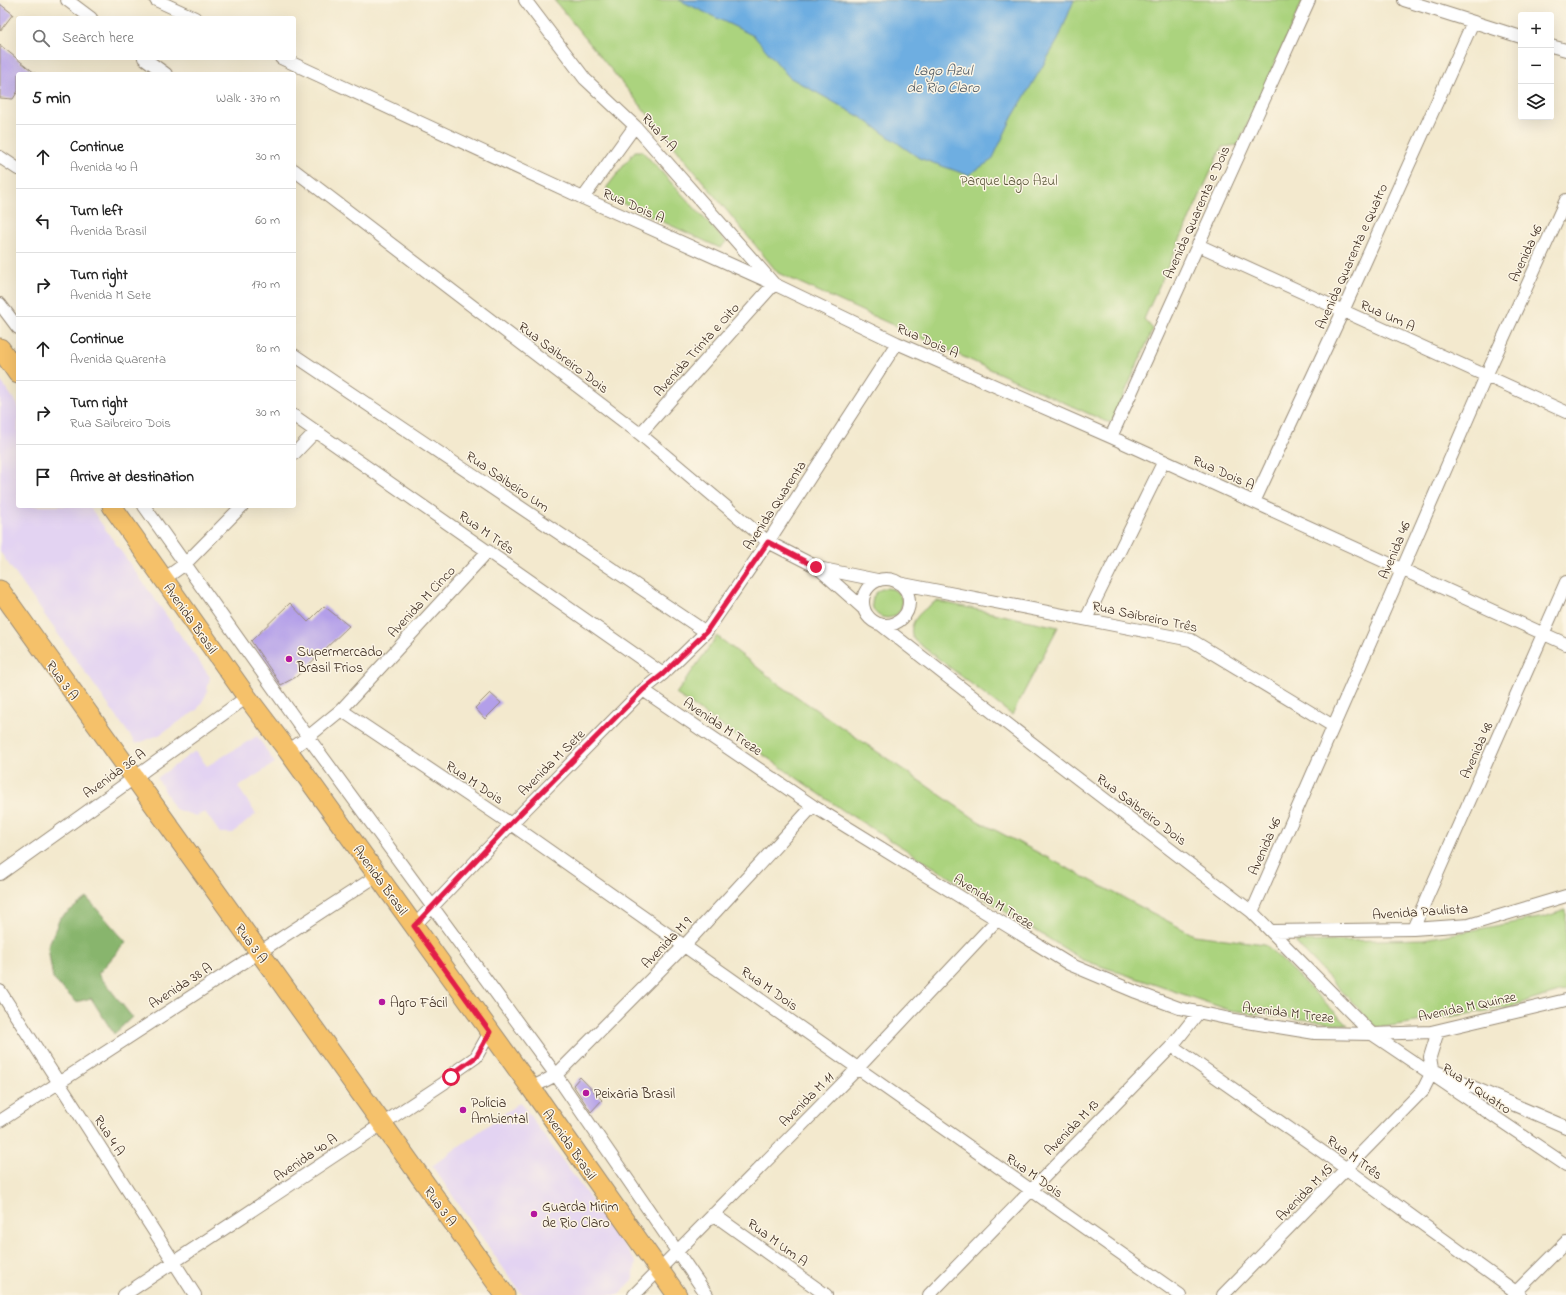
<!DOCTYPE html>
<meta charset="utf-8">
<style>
:root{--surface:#fff;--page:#f6f6f6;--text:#222;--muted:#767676;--line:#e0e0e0}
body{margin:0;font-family:"Indie Flower",sans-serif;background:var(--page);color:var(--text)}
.controls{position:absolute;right:12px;top:12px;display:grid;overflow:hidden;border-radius:4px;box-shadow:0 4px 16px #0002}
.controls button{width:36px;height:36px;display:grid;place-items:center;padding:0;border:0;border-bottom:1px solid var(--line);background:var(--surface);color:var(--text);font:20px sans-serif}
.stop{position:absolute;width:12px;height:12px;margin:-9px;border:3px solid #e11d48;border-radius:50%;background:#fff}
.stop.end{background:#e11d48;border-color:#fff;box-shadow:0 1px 4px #0008}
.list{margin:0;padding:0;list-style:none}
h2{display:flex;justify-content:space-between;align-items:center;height:52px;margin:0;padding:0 16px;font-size:17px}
h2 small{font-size:13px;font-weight:400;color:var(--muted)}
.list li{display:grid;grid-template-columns:26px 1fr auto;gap:12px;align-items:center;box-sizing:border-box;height:64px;padding:0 16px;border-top:1px solid var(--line)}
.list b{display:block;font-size:15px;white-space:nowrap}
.list p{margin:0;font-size:13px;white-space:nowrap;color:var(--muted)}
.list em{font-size:13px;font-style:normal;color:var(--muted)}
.icon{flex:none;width:22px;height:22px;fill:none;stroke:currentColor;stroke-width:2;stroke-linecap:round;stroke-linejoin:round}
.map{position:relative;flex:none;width:1566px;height:1295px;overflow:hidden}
.search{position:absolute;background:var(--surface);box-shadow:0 4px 16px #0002;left:16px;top:16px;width:280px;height:44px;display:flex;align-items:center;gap:10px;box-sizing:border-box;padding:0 14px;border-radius:4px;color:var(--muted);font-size:15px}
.panel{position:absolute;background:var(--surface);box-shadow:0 4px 16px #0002;left:16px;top:72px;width:280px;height:436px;border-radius:4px}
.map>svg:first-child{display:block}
</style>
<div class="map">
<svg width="1566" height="1295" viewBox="0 0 1566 1295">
<rect width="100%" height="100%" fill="#fcf5e5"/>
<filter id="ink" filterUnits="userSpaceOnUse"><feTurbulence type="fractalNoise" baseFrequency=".025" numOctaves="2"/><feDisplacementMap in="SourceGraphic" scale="8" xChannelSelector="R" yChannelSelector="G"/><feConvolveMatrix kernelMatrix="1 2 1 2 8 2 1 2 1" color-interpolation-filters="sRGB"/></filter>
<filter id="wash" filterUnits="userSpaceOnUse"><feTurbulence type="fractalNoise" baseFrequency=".012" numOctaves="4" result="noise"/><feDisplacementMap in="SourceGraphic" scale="16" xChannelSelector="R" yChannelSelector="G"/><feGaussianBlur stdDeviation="0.9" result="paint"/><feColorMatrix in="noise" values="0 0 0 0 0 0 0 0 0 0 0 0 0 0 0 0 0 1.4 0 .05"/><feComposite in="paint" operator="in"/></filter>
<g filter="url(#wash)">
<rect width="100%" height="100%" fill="#f3e9ce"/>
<!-- built -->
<path fill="#e3d3f2" d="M 0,380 L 18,405 L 18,506 L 89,506 L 210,677 L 206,695 L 197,710 L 159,735 L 136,744 L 0,552 Z
M 257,736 L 275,763 L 238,787 L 256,814 L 233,833 L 220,833 L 205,812 L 196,816 L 175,809 L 157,778 L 195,751 L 207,766 Z
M 520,1102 L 636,1262 L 633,1280 L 618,1295 L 522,1295 L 432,1166 Z"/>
<!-- green -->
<path fill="#abd37e" stroke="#737e4e" d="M 554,0 L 1303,0 L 1238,145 L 1222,147 L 1144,319 L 1153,329 L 1112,422 L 1107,422 L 778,273 Z
M 635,151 L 642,151 L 726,242 L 720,248 L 607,196 L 607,187 Z
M872 603a15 15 0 1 1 30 0a15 15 0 1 1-30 0Z
M 937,601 L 1058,627 L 1012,715 L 914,640 C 905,623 923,609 937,601 Z
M 717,636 L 780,685 L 978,821 L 1194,935 L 1265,944 L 1348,1025 L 1229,1010 L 1083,960 L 844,811 L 676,694 Z
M 1566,910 L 1566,990 L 1505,1008 L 1377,1028 L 1295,942 L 1425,939 L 1544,917 Z"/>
<!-- forest -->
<path fill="#88b56d" stroke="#627046" d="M 87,898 L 126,942 L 98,974 L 132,1017 L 114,1034 L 91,998 L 76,1002 L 53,979 L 48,947 L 60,918 Z"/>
<!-- water -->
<path fill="#6eaee1" stroke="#546c80" d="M 679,0 L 1074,0 L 1058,40 L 1012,118 L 992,160 L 968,175 L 919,158 L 862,118 L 789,77 L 754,36 Z"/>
<g id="blocks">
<!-- building -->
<path fill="#b39fe9" d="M 0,4 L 13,14 L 0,31 Z
M 0,45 L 36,74 L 18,74 L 18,91 L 13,99 L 0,98 Z
M 290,603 L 308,622 L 324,606 L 349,626 L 296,677 L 281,685 L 251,641 Z
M 490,693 L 501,703 L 485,719 L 475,708 Z
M 580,1077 L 602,1100 L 591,1112 L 573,1085 Z"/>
</g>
</g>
<g filter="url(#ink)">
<use href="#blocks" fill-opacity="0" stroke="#978a76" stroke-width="1"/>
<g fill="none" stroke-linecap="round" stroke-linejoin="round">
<defs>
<path id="minor" d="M 67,0 L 91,18
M 156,0 L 195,18
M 525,0 L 585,79 L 635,126 L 774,284 L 640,434
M 1404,0 L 1521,37
M 1551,46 L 1566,50
M 144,58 L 166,74
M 281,58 L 583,198 L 774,284 L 897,343 L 1111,437 L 1566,644
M 0,157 L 18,169
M 294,170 L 640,434 L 768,542 L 817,567 L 864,609
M 583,198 L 635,126
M 1198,245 L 1566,412
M 0,304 L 18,328
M 294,355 L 706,632
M 294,416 L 663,674
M 1111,437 L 1309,0
M 294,454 L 316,431
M 1254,502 L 1343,311 L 1473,22
M 144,506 L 308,737 L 556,1075 L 707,1295
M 818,568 L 877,580
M 164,579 L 185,564 L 242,506
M863 602a23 23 0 1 1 46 0a23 23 0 1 1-46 0Z
M 898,583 L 1191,640 L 1333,726
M 1086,619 L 1164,461
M 880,624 L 1047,755 L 1252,912 L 1372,1034 L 1566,1165
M 643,690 L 813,806 L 1069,964 L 1136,992 L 1179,1008 L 1235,1020 L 1315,1033 L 1372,1034 L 1431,1032 L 1566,1000
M 341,710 L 511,824 L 1180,1295
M 288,751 L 308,737 L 341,710 L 488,551
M 0,874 L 247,697
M 1252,912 L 1402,570 L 1486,376 L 1566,200
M 414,926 L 511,824 L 643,690 L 663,674 L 706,632 L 768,542 L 897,343
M 1413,929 L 1566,582
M 1271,931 L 1413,929 L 1469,925 L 1566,896
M 0,991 L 195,1295
M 1172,1046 L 1344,1167 L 1520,1295
M 1435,1071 L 1566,1127
M 531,1088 L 556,1075 L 684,946 L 813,806
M 0,1121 L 378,875
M 713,1214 L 826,1295
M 124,1295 L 444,1083 L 459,1069 L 476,1057 L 490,1032
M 634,1295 L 858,1068 L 996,921
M 929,1295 L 1172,1046 L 1199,1012
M 1223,1295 L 1423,1090 L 1431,1074 L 1432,1069 L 1430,1057 L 1438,1031
M 1513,1295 L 1566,1242"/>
<path id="primary" d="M 0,348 L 18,374
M 112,506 L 247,697 L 288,751 L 531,1088 L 677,1295
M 0,590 L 505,1295"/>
</defs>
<!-- minor casing -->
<use href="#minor" stroke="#978a76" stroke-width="14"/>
<!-- primary casing -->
<use href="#primary" stroke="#978a76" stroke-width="21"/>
<!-- minor -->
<use href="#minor" stroke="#fff" stroke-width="12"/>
<!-- primary -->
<use href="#primary" stroke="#f5c16b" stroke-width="19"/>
</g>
</g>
<g fill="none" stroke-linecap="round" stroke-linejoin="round" filter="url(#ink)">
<!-- route -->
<path stroke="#e11d48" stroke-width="5" d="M 451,1077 L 459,1069 L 476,1057 L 490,1032 L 414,926 L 510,824 L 643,690 L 663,674 L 706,632 L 768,542 L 816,567"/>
</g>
<!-- markers -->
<g fill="#b5179e" stroke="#fcf5e5" stroke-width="1.5">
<circle cx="289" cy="659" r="4"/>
<circle cx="382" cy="1002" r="4"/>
<circle cx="586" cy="1093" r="4"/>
<circle cx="463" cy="1110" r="4"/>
<circle cx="534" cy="1214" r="4"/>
</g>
<g text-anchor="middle" stroke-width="3" stroke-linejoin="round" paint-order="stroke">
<!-- street labels -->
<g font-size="14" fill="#3b2a1e" stroke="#fcf5e5">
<text transform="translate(660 132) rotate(48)" y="5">Rua 1-A</text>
<text transform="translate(634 205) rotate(24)" y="5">Rua Dois A</text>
<text transform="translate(1196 212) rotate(-66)" y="5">Avenida Quarenta e Dois</text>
<text transform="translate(1525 253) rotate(-65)" y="5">Avenida 46</text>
<text transform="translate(1351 256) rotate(-66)" y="5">Avenida Quarenta e Quatro</text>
<text transform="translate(1388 315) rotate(24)" y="5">Rua Um A</text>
<text transform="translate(928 340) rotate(24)" y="5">Rua Dois A</text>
<text transform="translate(696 349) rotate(-48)" y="5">Avenida Trinta e Oito</text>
<text transform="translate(564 357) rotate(37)" y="5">Rua Saibreiro Dois</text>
<text transform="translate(1224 472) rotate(24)" y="5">Rua Dois A</text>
<text transform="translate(508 481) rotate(34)" y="5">Rua Saibeiro Um</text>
<text transform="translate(774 505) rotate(-57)" y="5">Avenida Quarenta</text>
<text transform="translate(487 532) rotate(35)" y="5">Rua M Três</text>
<text transform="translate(1394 550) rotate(-67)" y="5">Avenida 46</text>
<text transform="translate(421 601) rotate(-47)" y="5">Avenida M Cinco</text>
<text transform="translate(1145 616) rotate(12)" y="5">Rua Saibreiro Três</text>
<text transform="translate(191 618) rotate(55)" y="5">Avenida Brasil</text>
<text transform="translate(63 680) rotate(54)" y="5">Rua 3 A</text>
<text transform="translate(723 726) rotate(34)" y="5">Avenida M Treze</text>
<text transform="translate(1476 750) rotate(-66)" y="5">Avenida 48</text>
<text transform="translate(551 762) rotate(-45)" y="5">Avenida M Sete</text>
<text transform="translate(114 773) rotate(-36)" y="5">Avenida 36 A</text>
<text transform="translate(475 782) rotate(34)" y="5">Rua M Dois</text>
<text transform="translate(1142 809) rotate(37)" y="5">Rua Saibreiro Dois</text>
<text transform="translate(1264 846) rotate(-66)" y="5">Avenida 46</text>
<text transform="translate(381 880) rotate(54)" y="5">Avenida Brasil</text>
<text transform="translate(994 901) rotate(32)" y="5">Avenida M Treze</text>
<text transform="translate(1420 911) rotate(-4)" y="5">Avenida Paulista</text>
<text transform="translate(666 942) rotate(-46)" y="5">Avenida M 9</text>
<text transform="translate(252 943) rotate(54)" y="5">Rua 3 A</text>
<text transform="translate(180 985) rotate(-33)" y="5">Avenida 38 A</text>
<text transform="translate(770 988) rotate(35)" y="5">Rua M Dois</text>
<text transform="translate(1467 1006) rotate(-12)" y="5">Avenida M Quinze</text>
<text transform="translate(1288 1012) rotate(7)" y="5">Avenida M Treze</text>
<text transform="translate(1477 1088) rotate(34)" y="5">Rua M Quatro</text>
<text transform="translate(806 1099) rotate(-45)" y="5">Avenida M 11</text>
<text transform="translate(1071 1127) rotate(-46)" y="5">Avenida M 13</text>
<text transform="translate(110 1135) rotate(57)" y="5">Rua 4 A</text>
<text transform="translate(570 1144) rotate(55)" y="5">Avenida Brasil</text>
<text transform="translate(305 1157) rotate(-34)" y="5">Avenida 40 A</text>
<text transform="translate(1355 1157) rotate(36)" y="5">Rua M Três</text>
<text transform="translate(1035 1175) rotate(35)" y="5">Rua M Dois</text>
<text transform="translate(1304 1192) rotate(-45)" y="5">Avenida M 15</text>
<text transform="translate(441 1206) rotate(54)" y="5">Rua 3 A</text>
<text transform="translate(778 1242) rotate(36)" y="5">Rua M Um A</text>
</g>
<!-- park labels -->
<g font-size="14" fill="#575436" stroke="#fcf5e5">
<text x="1009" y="185">Parque Lago Azul</text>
</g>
<!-- poi labels -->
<g font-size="14" fill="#3b2a1e" stroke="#fcf5e5" text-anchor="start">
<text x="297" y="656">Supermercado<tspan x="297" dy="16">Brasil Frios</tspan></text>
<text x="390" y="1007">Agro Fácil</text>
<text x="594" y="1098">Peixaria Brasil</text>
<text x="471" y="1107">Polícia<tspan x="471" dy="16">Ambiental</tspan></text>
<text x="542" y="1211">Guarda Mirim<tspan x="542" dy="16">de Rio Claro</tspan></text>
</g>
<!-- water labels -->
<g font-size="15" font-style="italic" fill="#4d5862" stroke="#fcf5e5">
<text x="943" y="75">Lago Azul<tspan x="943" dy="17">de Rio Claro</tspan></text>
</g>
</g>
</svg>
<div class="controls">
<button>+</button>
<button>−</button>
<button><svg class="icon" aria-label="layers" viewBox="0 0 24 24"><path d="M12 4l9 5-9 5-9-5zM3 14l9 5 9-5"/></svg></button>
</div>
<div class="stop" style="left:451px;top:1077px"></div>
<div class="stop end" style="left:816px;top:567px"></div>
<div class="search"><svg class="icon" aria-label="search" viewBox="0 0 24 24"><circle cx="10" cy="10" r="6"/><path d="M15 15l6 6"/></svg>Search here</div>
<section class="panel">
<h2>5 min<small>Walk · 370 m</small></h2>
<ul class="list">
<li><svg class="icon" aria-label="ahead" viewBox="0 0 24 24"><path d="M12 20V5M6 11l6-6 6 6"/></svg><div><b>Continue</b><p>Avenida 40 A</p></div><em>30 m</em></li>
<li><svg class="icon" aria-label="left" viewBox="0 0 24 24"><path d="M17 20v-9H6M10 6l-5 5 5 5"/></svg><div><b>Turn left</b><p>Avenida Brasil</p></div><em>60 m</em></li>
<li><svg class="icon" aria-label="right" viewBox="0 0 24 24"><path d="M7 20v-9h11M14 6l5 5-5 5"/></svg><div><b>Turn right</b><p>Avenida M Sete</p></div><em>170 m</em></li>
<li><svg class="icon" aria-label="ahead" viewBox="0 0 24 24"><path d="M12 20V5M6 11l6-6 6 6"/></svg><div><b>Continue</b><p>Avenida Quarenta</p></div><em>80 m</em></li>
<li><svg class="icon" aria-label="right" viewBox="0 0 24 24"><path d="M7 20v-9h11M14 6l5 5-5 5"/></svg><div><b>Turn right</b><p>Rua Saibreiro Dois</p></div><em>30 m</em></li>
<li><svg class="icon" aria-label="arrive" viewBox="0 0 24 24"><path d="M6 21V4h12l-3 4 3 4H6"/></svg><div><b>Arrive at destination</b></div></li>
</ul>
</section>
</div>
